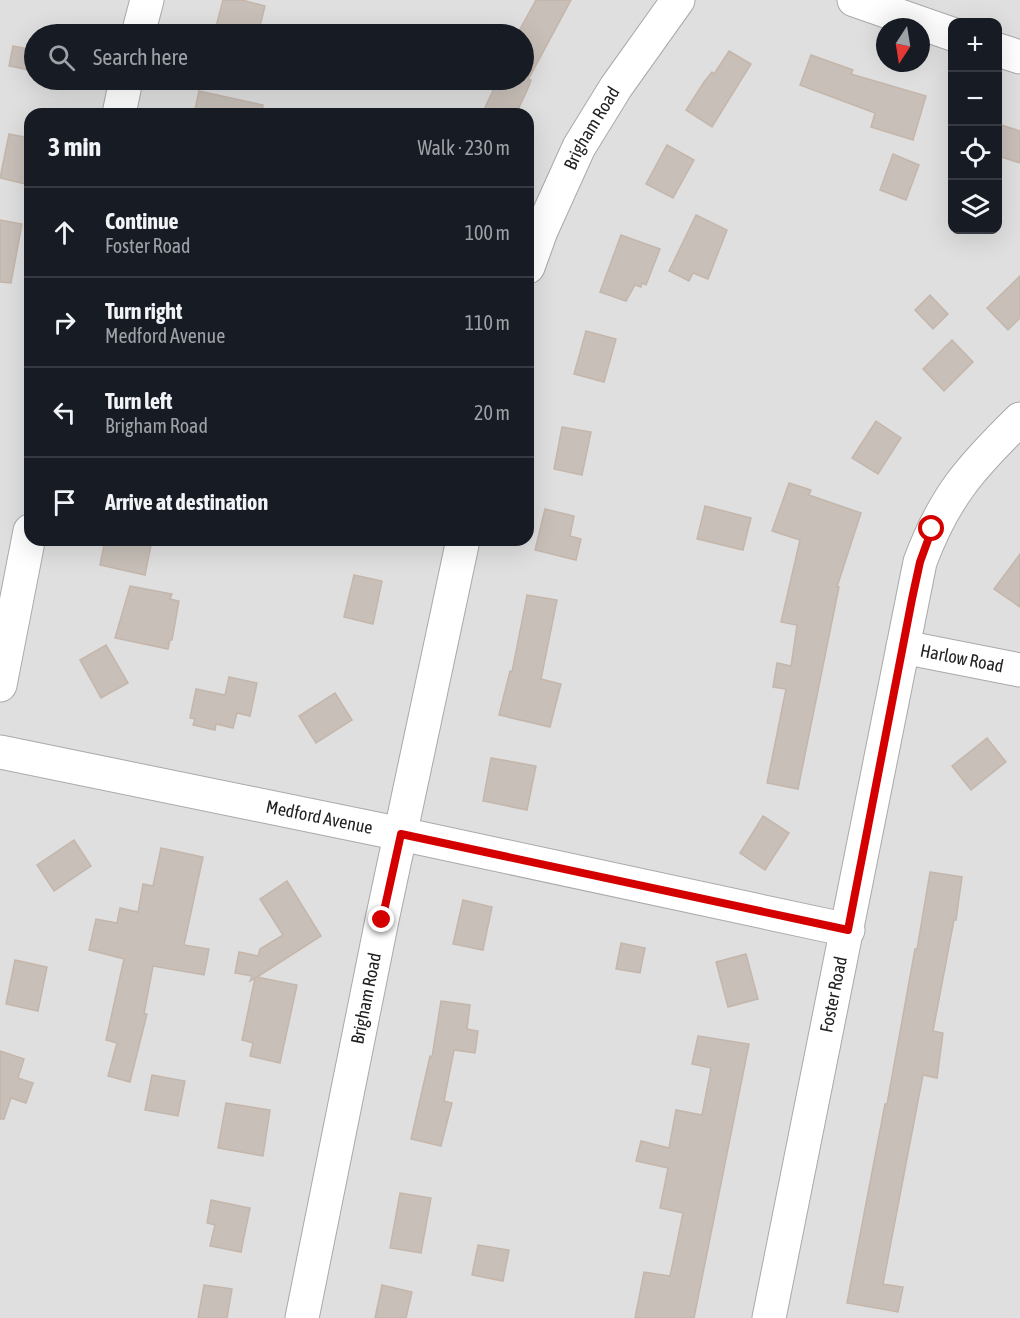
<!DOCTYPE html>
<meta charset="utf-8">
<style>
:root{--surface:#171b24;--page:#20242c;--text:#f1f3f6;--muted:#9ea1a6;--line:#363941}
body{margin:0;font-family:"Asap Condensed",sans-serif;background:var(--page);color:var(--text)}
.controls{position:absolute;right:18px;top:18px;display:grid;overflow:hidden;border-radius:12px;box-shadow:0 6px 24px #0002}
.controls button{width:54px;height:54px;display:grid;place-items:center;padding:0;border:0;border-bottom:2px solid var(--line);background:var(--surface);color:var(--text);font:30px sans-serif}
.compass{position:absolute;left:876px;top:18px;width:54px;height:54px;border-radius:50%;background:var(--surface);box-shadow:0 6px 24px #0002;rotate:192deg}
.stop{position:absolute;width:18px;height:18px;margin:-14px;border:4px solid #d40000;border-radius:50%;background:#fff}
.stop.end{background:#d40000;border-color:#fff;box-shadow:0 2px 6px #0008}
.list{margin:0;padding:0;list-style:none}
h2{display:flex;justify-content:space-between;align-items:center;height:78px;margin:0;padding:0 24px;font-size:26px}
h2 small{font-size:20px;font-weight:400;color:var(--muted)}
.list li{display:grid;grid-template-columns:39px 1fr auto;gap:18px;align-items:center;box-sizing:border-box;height:90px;padding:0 24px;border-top:2px solid var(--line)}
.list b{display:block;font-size:22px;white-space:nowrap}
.list p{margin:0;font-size:20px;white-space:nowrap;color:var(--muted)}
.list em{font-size:20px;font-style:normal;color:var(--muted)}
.icon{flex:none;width:33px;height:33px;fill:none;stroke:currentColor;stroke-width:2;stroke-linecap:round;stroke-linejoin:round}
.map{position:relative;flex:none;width:1020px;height:1318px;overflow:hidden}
.search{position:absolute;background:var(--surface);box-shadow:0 6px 24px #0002;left:24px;top:24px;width:510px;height:66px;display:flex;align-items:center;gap:15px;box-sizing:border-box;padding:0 21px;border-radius:33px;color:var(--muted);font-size:22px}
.panel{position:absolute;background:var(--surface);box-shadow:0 6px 24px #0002;left:24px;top:108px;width:510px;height:438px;border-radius:18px}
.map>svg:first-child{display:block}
</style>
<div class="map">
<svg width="1020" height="1318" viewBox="0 0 1020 1318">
<rect width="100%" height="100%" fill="#f2efe9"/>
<!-- residential -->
<path fill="#e0dfdf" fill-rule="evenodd" d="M 0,0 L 1020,0 L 1020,1318 L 0,1318 ZM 952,22 L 998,22 L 998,230 L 952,230 ZM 885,27 L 921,27 L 921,63 L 885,63 ZM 34,34 L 524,34 L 524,80 L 34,80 ZM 30,114 L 528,114 L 528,540 L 30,540 Z"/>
<!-- building -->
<path fill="#c7bfb8" stroke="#c4b6ab" stroke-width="1.5" d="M 223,0 L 242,0 L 265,6 L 258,34 L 214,34 Z
M 536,0 L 571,0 L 528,80 L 531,80 L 529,86 L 516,114 L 482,114 L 498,80 L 524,80 L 524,33 L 519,31 Z
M 13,46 L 34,50 L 34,71 L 9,66 Z
M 729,51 L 751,64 L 712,127 L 686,110 L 704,82 L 712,72 L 714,74 Z
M 811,55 L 853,70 L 851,74 L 926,96 L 913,140 L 871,127 L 875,113 L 800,85 Z
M 199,91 L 263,105 L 262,114 L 194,114 Z
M 998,124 L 1020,131 L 1020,163 L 998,156 Z
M 9,134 L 30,138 L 30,185 L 0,178 Z
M 667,145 L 694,160 L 673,198 L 646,184 Z
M 893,154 L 919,165 L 906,200 L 880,190 Z
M 696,215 L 727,230 L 708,279 L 693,273 L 689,281 L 669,271 Z
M 0,220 L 22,224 L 11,283 L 0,282 Z
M 621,235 L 660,249 L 646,285 L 642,283 L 641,287 L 635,285 L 626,301 L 600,292 Z
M 1020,276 L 1020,318 L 1008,330 L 987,308 Z
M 930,295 L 948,314 L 933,329 L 915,310 Z
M 586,331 L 616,339 L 604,382 L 574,374 Z
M 952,340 L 973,362 L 944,391 L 923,369 Z
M 876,421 L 901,438 L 878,474 L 852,458 Z
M 562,427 L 591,432 L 582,475 L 554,469 Z
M 789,483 L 811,490 L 809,495 L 861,513 L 837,587 L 839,587 L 798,789 L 767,783 L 786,689 L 773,687 L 777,663 L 791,666 L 797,625 L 781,622 L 800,540 L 772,531 Z
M 705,506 L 751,518 L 743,550 L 697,539 Z
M 545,509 L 574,516 L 570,536 L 581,539 L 576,560 L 535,550 Z
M 105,540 L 152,540 L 145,575 L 100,565 Z
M 1020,554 L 1020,607 L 994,589 Z
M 354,575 L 382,581 L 373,624 L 344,617 Z
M 130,586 L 172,594 L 170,599 L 179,601 L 172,640 L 170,640 L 168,649 L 115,638 Z
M 527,595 L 557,600 L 541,679 L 561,684 L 550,727 L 499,715 L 510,671 L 512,672 Z
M 106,645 L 128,683 L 101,698 L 80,660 Z
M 229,677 L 257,683 L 250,716 L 237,713 L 233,728 L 216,724 L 215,730 L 193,725 L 195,719 L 190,718 L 196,689 L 225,695 Z
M 335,693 L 352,720 L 316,743 L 299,716 Z
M 987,738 L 1006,762 L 971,790 L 952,766 Z
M 491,758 L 536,766 L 527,810 L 483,801 Z
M 763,816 L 789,833 L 765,870 L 740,853 Z
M 74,840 L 91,866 L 54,891 L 37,865 Z
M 161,848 L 203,857 L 184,945 L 209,949 L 204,975 L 153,966 L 144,1014 L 147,1014 L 130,1082 L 108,1076 L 117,1043 L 106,1040 L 124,959 L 89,950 L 96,919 L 117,923 L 120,908 L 138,912 L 143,884 L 153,886 Z
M 930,872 L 962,877 L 956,920 L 954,920 L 933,1031 L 943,1033 L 937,1078 L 923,1075 L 883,1284 L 903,1287 L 898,1312 L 847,1303 L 885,1104 L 887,1104 L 915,949 L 917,949 Z
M 287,881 L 321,936 L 257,977 L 297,985 L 280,1063 L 250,1056 L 253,1043 L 242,1040 L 255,978 L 250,981 L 252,976 L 235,973 L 239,952 L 258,956 L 260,949 L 283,935 L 260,899 Z
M 463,900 L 492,907 L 483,950 L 453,944 Z
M 621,943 L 645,948 L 640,973 L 616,969 Z
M 746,954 L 758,999 L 728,1007 L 716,962 Z
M 15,960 L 47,967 L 38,1011 L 6,1004 Z
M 441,1001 L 470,1005 L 467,1029 L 478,1031 L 475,1053 L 454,1050 L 444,1101 L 452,1103 L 441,1146 L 411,1139 L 430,1056 L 432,1057 Z
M 698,1036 L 749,1044 L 694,1318 L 635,1318 L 644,1272 L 670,1276 L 683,1213 L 660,1208 L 668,1168 L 636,1161 L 641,1141 L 669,1148 L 676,1110 L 702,1115 L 711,1068 L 692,1064 Z
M 0,1051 L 24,1059 L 18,1078 L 33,1083 L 26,1103 L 11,1098 L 4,1119 L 0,1119 Z
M 152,1075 L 185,1081 L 178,1116 L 145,1110 Z
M 226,1103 L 270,1110 L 263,1156 L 218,1148 Z
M 400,1193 L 431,1198 L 421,1253 L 390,1248 Z
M 211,1200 L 250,1208 L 241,1252 L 210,1246 L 215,1225 L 207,1223 Z
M 478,1245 L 509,1250 L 503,1281 L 472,1275 Z
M 204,1285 L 232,1289 L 227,1318 L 198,1318 Z
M 382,1285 L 412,1292 L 406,1318 L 375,1318 Z"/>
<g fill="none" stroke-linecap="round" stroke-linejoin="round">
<defs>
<g id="minor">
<path d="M 854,0 L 952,34"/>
<path d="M 138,34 L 147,0"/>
<path d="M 998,50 L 1020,57"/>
<path d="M 119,114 L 126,80"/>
<path id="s1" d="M 528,267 L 541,231 L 579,147 L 616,87 L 678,0"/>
<path id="s2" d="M 903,647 L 1020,670"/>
<path d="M 0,685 L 30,531"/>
<path id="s3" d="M 0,752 L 401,834 L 848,930"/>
<path id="s4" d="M 302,1318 L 382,920 L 463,540"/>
<path id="s5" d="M 769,1318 L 920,562 C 944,497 971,467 1020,419"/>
</g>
</defs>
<!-- minor casing -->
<use href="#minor" stroke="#a9a9a9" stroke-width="35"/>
<!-- minor -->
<use href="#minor" stroke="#fff" stroke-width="33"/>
</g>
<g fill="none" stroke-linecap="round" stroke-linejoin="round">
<!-- route -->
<path stroke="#d40000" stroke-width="8" d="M 382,920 L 401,834 L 848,930 L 912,599 L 920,562 L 932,529"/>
</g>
<g text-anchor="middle" stroke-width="4.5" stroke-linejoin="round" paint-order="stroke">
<!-- street labels -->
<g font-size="18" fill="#222" stroke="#fff">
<text dy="6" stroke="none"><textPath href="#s1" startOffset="153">Brigham Road</textPath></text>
<text dy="6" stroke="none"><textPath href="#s2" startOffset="60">Harlow Road</textPath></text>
<text dy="6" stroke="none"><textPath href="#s3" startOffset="326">Medford Avenue</textPath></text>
<text dy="6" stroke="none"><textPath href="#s5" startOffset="330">Foster Road</textPath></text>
<text dy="6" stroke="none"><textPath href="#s4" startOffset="326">Brigham Road</textPath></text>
</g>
</g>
</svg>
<div class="controls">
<button>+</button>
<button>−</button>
<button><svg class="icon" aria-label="locate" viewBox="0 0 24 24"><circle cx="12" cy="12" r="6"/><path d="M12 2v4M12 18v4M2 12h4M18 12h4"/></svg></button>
<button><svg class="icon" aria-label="layers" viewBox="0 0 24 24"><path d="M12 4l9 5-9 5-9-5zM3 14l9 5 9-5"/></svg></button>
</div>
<svg class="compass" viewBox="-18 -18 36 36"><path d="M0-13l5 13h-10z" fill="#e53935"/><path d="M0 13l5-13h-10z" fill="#9ea1a6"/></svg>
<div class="stop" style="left:932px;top:529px"></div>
<div class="stop end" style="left:382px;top:920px"></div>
<div class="search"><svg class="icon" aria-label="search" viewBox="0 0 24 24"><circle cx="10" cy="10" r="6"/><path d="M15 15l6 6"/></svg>Search here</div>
<section class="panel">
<h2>3 min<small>Walk · 230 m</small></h2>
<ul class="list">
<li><svg class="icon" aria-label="ahead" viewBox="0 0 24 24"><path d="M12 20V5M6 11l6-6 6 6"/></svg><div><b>Continue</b><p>Foster Road</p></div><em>100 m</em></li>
<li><svg class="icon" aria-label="right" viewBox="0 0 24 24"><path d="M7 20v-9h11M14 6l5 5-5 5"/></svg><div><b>Turn right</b><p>Medford Avenue</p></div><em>110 m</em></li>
<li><svg class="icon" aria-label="left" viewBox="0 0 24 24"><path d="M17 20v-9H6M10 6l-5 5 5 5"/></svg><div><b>Turn left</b><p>Brigham Road</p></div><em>20 m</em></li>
<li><svg class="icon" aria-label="arrive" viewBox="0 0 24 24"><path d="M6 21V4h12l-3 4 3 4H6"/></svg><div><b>Arrive at destination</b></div></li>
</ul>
</section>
</div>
